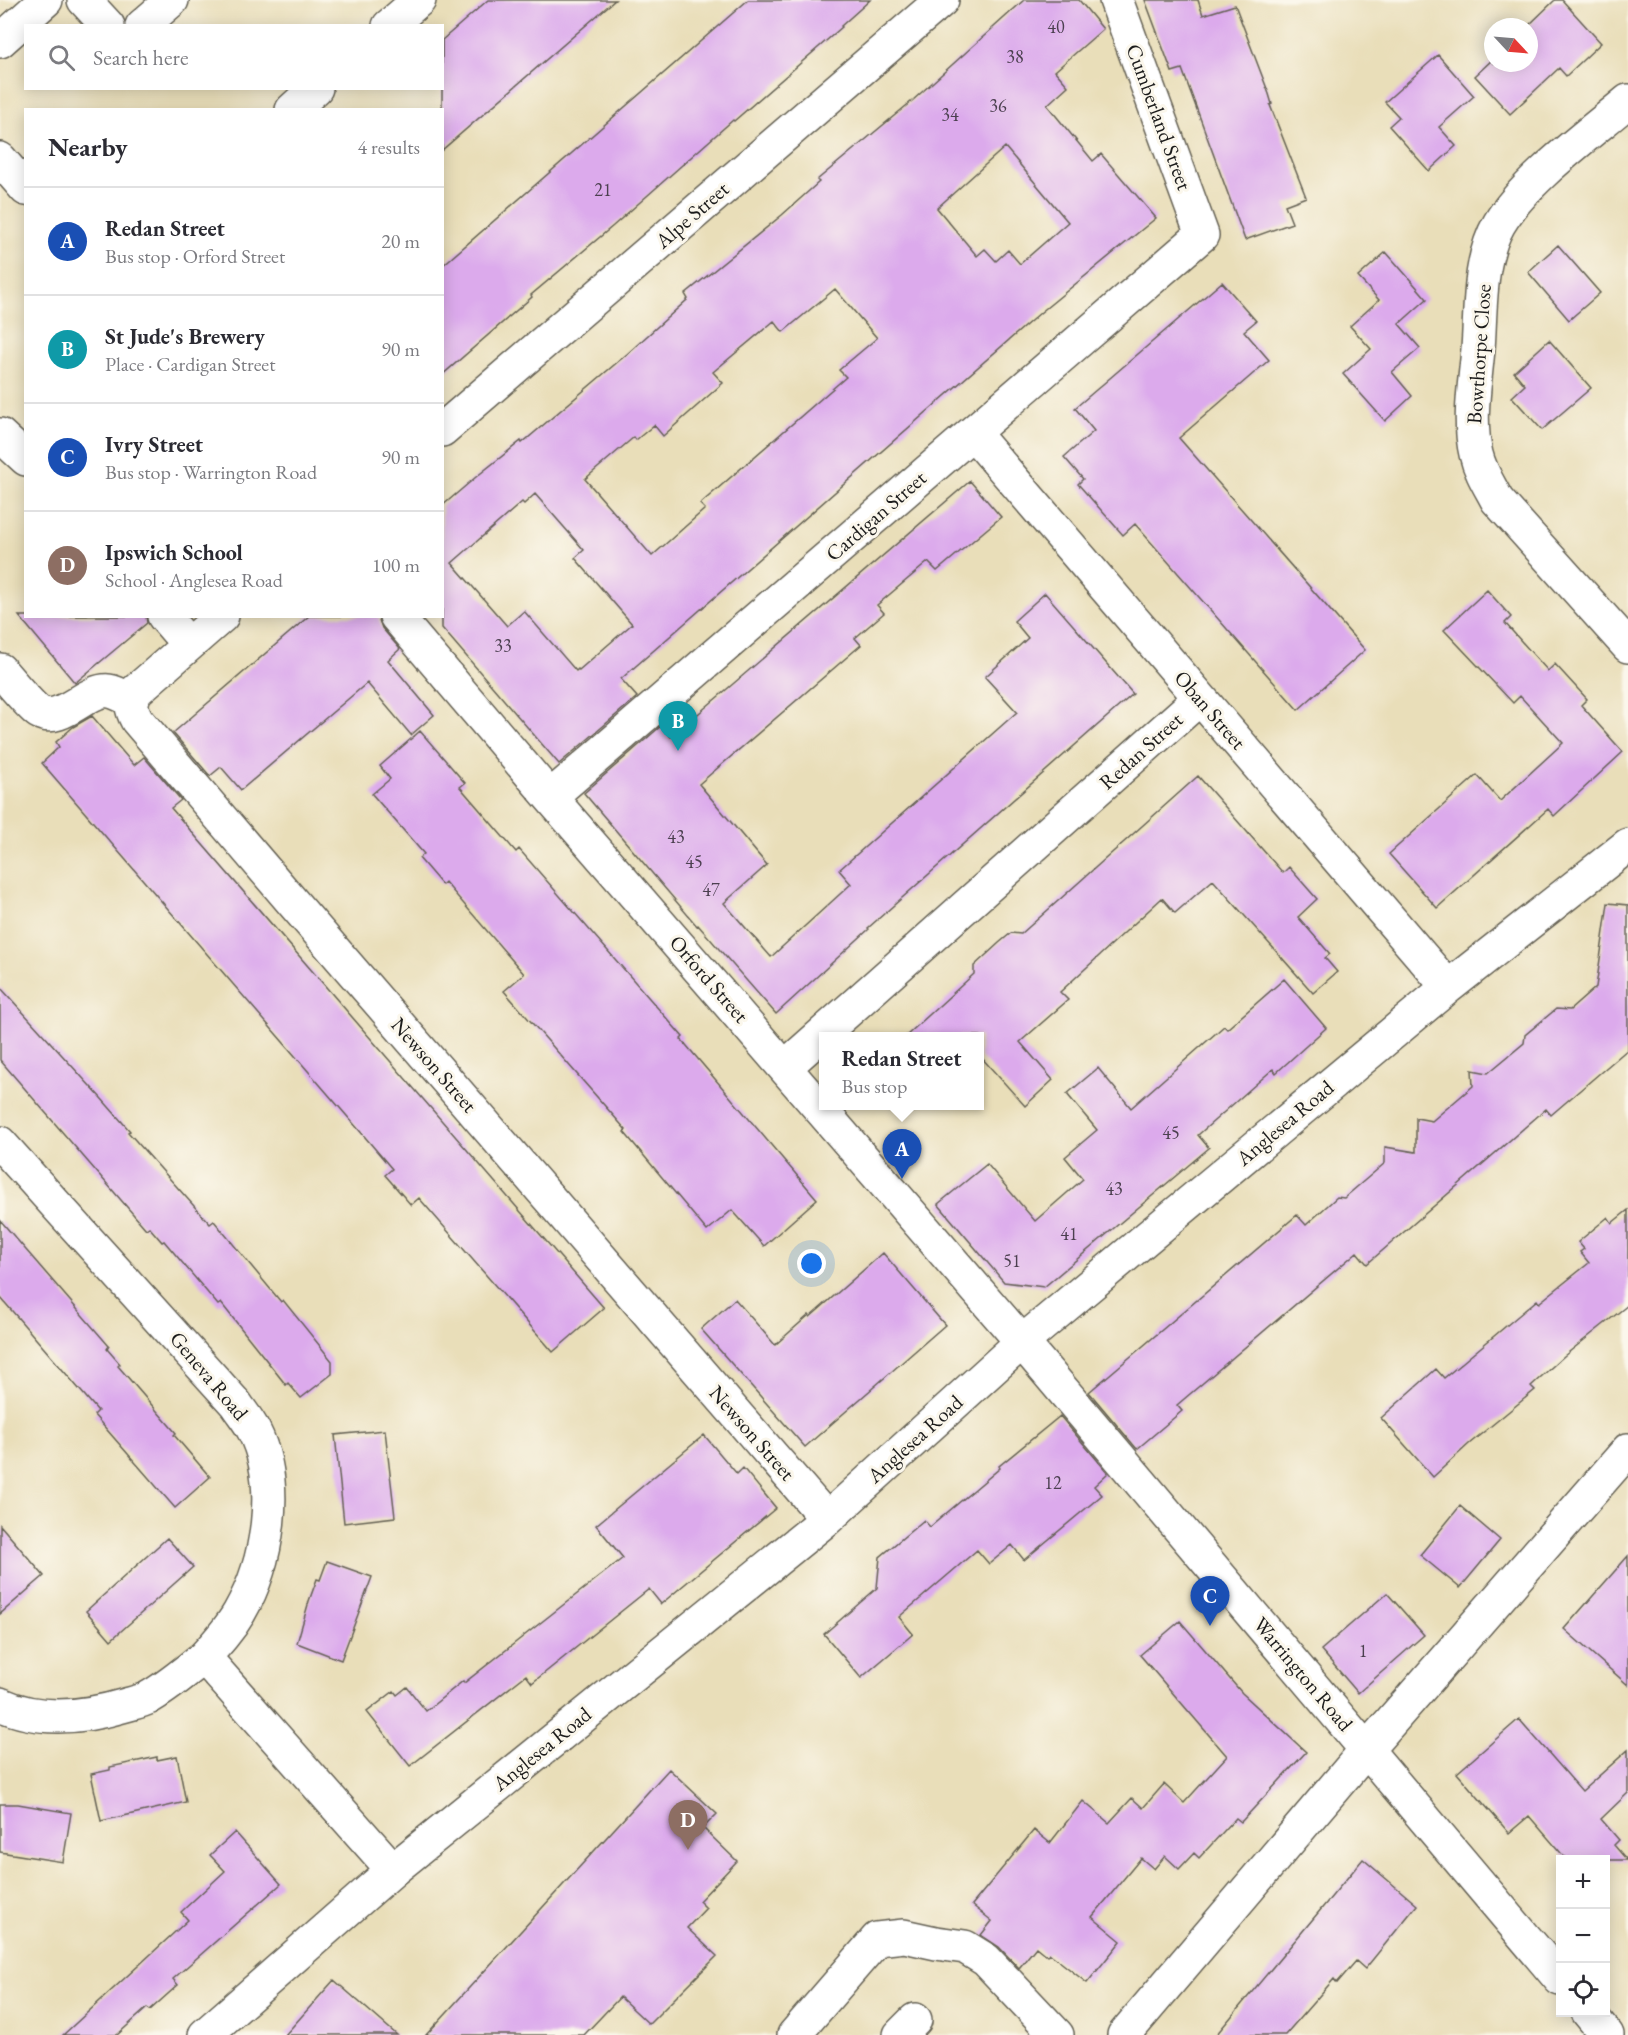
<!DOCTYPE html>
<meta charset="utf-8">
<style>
:root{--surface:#fff;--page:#f7f7f7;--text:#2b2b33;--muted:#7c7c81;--line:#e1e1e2;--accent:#0b8043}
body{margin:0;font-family:"EB Garamond",serif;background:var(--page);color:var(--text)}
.controls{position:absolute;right:18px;bottom:18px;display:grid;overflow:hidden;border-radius:0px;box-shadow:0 3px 15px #0003}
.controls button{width:54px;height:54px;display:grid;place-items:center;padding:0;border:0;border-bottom:2px solid var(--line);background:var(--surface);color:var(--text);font:30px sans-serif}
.compass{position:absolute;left:1484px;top:18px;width:54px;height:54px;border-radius:50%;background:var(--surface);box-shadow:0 3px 15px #0003;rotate:116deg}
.you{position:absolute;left:812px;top:1264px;width:21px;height:21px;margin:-15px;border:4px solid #fff;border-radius:50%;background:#1a73e8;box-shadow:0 0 0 9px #1a73e833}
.badge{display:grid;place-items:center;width:39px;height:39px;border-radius:50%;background:var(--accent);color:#fff;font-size:20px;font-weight:700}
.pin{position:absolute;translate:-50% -50px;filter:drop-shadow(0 2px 3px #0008)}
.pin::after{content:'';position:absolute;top:32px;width:21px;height:18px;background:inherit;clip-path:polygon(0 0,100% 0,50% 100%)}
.popup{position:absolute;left:819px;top:1032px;width:165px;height:78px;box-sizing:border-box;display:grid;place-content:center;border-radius:0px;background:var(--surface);filter:drop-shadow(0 2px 4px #0005);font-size:20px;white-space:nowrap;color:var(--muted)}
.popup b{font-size:22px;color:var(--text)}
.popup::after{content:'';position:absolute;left:50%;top:100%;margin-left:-12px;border:12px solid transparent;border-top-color:var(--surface)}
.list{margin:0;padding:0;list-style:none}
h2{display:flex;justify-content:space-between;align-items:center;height:78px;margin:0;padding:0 24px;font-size:26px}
h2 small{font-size:20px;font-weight:400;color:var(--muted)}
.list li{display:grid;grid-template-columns:39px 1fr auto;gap:18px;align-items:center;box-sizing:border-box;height:108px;padding:0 24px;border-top:2px solid var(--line)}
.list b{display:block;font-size:22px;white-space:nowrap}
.list p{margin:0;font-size:20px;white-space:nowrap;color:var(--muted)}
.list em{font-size:20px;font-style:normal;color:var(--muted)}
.icon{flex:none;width:33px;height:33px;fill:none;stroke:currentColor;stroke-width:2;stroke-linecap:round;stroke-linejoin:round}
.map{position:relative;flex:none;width:1628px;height:2035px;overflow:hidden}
.search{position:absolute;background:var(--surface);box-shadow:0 3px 15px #0003;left:24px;top:24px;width:420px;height:66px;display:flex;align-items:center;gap:15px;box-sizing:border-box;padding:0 21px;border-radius:0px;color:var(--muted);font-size:22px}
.panel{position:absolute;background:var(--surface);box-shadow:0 3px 15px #0003;left:24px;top:108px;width:420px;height:510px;border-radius:0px}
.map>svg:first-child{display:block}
</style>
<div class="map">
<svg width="1628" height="2035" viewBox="0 0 1628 2035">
<rect width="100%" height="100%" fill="#fbf7ec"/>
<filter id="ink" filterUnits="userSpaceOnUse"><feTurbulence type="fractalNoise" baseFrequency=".0167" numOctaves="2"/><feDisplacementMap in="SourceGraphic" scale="12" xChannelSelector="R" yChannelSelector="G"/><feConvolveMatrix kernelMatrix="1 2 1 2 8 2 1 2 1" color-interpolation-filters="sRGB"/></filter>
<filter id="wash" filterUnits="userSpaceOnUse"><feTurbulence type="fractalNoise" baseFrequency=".008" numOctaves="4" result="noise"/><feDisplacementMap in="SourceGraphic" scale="24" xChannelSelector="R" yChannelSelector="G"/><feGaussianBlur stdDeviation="1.35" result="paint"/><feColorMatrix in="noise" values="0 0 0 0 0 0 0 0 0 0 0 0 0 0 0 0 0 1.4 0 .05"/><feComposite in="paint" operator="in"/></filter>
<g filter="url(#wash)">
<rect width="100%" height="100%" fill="#e9deb9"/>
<g id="blocks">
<!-- building -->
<path fill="#dcaaec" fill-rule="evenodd" d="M 488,0 L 615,0 L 442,150 L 442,40 Z
M 748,0 L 870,0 L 841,26 L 842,27 L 734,121 L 733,120 L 613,226 L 531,295 L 532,297 L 442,375 L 442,266 Z
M 1024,0 L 1079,0 L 1103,29 L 1055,71 L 1068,86 L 1047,105 L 1093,161 L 1101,154 L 1156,218 L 1040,313 L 621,679 L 637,697 L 559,764 L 442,628 L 442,506 L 476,477 L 521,441 L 522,443 L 627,354 L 688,299 L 685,294 L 782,215 L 819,182 L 817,180 L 912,101 ZM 1005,147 L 1068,222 L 1020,264 L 1008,250 L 996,261 L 985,249 L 977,256 L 937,208 ZM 835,289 L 877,338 L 839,370 L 846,377 L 700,504 L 705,509 L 652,556 L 585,479 L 634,437 L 636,440 L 654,425 L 663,436 L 723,383 L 713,372 L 774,321 L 783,332 ZM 535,494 L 584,550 L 575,558 L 632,624 L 579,670 L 578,669 L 576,671 L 524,611 L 507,626 L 452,563 L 522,502 L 524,504 Z
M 1145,0 L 1198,0 L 1203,15 L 1235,5 L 1269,94 L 1272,104 L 1270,105 L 1306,197 L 1285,205 L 1292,223 L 1245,240 L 1182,69 L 1172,72 Z
M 1555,0 L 1562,0 L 1601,43 L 1566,76 L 1559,68 L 1510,114 L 1475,76 L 1493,59 L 1493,63 L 1529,63 L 1529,27 L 1527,27 Z
M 1438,55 L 1474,96 L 1439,127 L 1456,146 L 1429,171 L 1389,126 L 1399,117 L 1385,102 Z
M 1558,245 L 1600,293 L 1569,320 L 1528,272 Z
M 1386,252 L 1427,299 L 1399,324 L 1420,348 L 1392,372 L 1412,396 L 1385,421 L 1343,374 L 1371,349 L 1350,326 L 1379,300 L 1358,277 Z
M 1222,282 L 1256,321 L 1244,331 L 1269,360 L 1179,438 L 1365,650 L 1298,710 L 1135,524 L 1123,535 L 1078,484 L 1083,479 L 1064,457 L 1094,431 L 1075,408 Z
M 1549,340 L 1591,388 L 1542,430 L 1512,397 L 1525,385 L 1514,372 Z
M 970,481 L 1001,517 L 937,571 L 928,562 L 877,605 L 884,613 L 855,638 L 861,645 L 699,784 L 767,865 L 724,903 L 771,957 L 851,884 L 839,870 L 1017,712 L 985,677 L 1028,638 L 1014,621 L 1045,593 L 1133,694 L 868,928 L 869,929 L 776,1014 L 698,925 L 697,926 L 584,793 L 661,726 L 671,737 Z
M 1487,590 L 1511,617 L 1505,623 L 1548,671 L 1555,664 L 1587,699 L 1581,705 L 1623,752 L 1554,816 L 1548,809 L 1437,908 L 1389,854 L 1477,775 L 1500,801 L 1563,743 L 1520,696 L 1513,703 L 1444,630 Z
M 19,616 L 146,616 L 147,623 L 75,683 Z
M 309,616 L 378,616 L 382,628 L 400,649 L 388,660 L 434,715 L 411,735 L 367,683 L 241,790 L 221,767 L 210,776 L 173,733 Z
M 92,716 L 134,765 L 144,757 L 181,800 L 171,808 L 604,1308 L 553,1352 L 419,1198 L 411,1205 L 385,1175 L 392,1169 L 359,1130 L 42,763 L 59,747 L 56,742 L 73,727 Z
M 420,731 L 465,783 L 460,787 L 516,852 L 519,849 L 683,1037 L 681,1039 L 817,1199 L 764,1246 L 732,1210 L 707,1231 L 624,1132 L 626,1130 L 504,991 L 524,974 L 445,882 L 442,885 L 419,858 L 424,854 L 372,794 L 390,779 L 380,766 Z
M 1198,776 L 1283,873 L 1289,867 L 1317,899 L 1298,917 L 1330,954 L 1325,958 L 1337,972 L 1313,993 L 1213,880 L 1175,913 L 1162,898 L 1060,992 L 1068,1000 L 1020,1042 L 1053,1080 L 1025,1106 L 980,1056 L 980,1036 L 906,1036 L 974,974 L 974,966 L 999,943 L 1011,933 L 1021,934 Z
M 1608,903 L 1628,905 L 1628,1049 L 1551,1115 L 1546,1109 L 1367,1264 L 1357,1252 L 1177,1405 L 1182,1411 L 1137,1449 L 1089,1392 L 1297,1215 L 1306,1225 L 1337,1197 L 1344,1198 L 1385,1163 L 1385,1147 L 1416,1152 L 1416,1118 L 1432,1121 L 1473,1086 L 1472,1070 L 1488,1073 L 1524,1043 L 1525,1035 L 1556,1009 L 1570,1010 L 1596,987 Z
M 1284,979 L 1326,1028 L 1276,1073 L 1273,1069 L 1198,1135 L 1209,1148 L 1044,1287 L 1004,1282 L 938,1204 L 987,1164 L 1035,1221 L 1083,1179 L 1065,1157 L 1097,1130 L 1067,1094 L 1098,1068 L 1131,1108 L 1224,1026 L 1227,1029 Z
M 0,987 L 101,1098 L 130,1131 L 128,1132 L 210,1224 L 214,1221 L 281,1302 L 283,1300 L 332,1361 L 332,1374 L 301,1398 L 288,1383 L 286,1385 L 221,1303 L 218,1305 L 164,1241 L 162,1242 L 149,1227 L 146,1229 L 0,1060 Z
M 1628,1210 L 1628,1305 L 1564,1356 L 1531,1386 L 1535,1390 L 1469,1444 L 1433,1477 L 1381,1418 L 1436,1369 L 1444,1378 L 1537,1300 L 1539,1303 L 1589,1263 L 1580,1252 L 1584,1249 L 1578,1242 L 1608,1217 L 1612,1223 Z
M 0,1220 L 109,1346 L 107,1349 L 120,1364 L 118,1366 L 176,1433 L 174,1435 L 210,1477 L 175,1508 L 94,1415 L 98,1411 L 0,1297 Z
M 883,1253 L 945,1325 L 805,1447 L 701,1329 L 735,1299 L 775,1345 L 809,1315 L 810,1317 Z
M 1060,1416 L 1108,1473 L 1094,1486 L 1102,1495 L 1024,1560 L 1012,1545 L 989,1564 L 977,1550 L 899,1617 L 913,1634 L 861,1678 L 824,1634 L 877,1588 L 880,1557 L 924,1520 L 930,1527 L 1000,1468 L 999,1466 Z
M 385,1430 L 395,1517 L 344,1523 L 335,1435 Z
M 704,1435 L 737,1474 L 743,1468 L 776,1508 L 661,1604 L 649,1589 L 532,1683 L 526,1675 L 410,1766 L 367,1712 L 394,1691 L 397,1695 L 407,1687 L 426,1711 L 463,1681 L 464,1683 L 623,1558 L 596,1525 Z
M 1460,1506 L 1500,1540 L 1460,1588 L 1420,1555 Z
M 0,1525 L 44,1576 L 0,1614 Z
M 167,1538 L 193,1567 L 111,1640 L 86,1611 Z
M 1628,1556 L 1628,1685 L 1564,1629 Z
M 327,1561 L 372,1577 L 341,1660 L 297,1643 L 309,1601 L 317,1579 L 320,1580 Z
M 1387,1593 L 1424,1635 L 1358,1693 L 1321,1650 Z
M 1180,1621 L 1242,1693 L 1306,1752 L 1241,1822 L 1236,1818 L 1199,1858 L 1194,1853 L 1179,1869 L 1165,1856 L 1154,1869 L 1141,1858 L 1092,1917 L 1121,1941 L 1087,1983 L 1049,1953 L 1047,1956 L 1036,1947 L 1019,1968 L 999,1947 L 981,1935 L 992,1921 L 972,1905 L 1034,1830 L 1050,1843 L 1083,1801 L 1109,1823 L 1132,1798 L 1143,1808 L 1164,1784 L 1184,1803 L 1227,1756 L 1140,1655 Z
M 1519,1719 L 1582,1791 L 1628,1750 L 1628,1793 L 1601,1819 L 1619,1840 L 1614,1845 L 1627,1860 L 1567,1860 L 1529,1816 L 1509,1833 L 1457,1773 Z
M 177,1756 L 186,1802 L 101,1821 L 91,1774 L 110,1770 L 110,1767 L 157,1757 L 157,1760 Z
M 669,1769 L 717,1814 L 703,1828 L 737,1861 L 699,1901 L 706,1908 L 687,1928 L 717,1956 L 649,2024 L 620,1997 L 584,2035 L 426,2035 Z
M 0,1804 L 18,1804 L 71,1813 L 63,1862 L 0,1852 Z
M 235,1832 L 281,1884 L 173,1979 L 178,1985 L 150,2010 L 147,2008 L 117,2035 L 63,2035 L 188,1920 L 181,1912 L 225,1871 L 210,1855 Z
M 1363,1859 L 1417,1905 L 1365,1969 L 1356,1961 L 1337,1983 L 1334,1979 L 1285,2035 L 1216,2035 Z
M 334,1980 L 397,2035 L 285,2035 Z"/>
</g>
</g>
<g filter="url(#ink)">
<use href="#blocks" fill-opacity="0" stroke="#646053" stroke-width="1.5"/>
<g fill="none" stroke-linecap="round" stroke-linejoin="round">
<defs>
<path id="minor" d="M 84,0 L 108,26
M 142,26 L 172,0
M 389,26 L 419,0
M 0,41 L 46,0
M 1628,101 C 1589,134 1524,181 1499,224 C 1478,261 1481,309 1478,349 C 1475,384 1468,420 1476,454 C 1480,471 1489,485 1497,500 L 1628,646
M 292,110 L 316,88
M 0,159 L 26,189
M 442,430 L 942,0
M 973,433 L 1448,987
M 0,435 L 26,459
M 164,616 L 188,644
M 222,616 L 136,691 C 130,703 131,709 137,720 L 295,905 L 827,1519
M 396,616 L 550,797 L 1022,1342 L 1560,1979
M 0,670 C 9,680 30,706 39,712 C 61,725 87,688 109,691 C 116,692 125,697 131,700
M 550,797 L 1202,235 L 1116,0
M 785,1067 L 1200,698
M 0,1143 L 236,1404 C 242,1413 249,1421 254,1431 C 281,1484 268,1563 239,1613 C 229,1630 217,1643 204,1657 L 393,1870
M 0,1704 C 39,1722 86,1717 126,1705 C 133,1703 142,1701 148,1698 C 168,1687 186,1671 204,1657
M 1588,2012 L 1607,2035
M 205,2035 L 393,1870 L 827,1519 L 1022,1342 L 1448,987 L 1628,845
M 794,2035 L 877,1939 L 904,1936 L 936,1943 L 965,1947 L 986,1960 L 1057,2035
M 900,2035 L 915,2020
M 1124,2035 L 1367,1749 L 1628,1450"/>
</defs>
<!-- minor casing -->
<use href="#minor" stroke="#646053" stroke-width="36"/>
<!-- minor -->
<use href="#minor" stroke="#fff" stroke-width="33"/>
</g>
</g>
<g text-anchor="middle" stroke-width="6" stroke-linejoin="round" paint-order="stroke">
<!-- number labels -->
<g font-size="18" fill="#4c4050">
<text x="1056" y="33">40</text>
<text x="1015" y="63">38</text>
<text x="998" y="112">36</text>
<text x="950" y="121">34</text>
<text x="603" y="196">21</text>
<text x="503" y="652">33</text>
<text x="676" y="843">43</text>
<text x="694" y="868">45</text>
<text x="711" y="896">47</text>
<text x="1171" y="1139">45</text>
<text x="1114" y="1195">43</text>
<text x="1069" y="1240">41</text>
<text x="1012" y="1267">51</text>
<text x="1053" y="1489">12</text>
<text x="1363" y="1657">1</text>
</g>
<!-- street labels -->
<g font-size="21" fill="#1c1c1c" stroke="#fbf7ec">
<text transform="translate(1159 117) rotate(70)" y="7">Cumberland Street</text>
<text transform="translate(692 215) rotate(-41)" y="7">Alpe Street</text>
<text transform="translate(1479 354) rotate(-86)" y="7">Bowthorpe Close</text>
<text transform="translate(876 516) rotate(-41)" y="7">Cardigan Street</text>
<text transform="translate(1210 710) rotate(49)" y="7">Oban Street</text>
<text transform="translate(1141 751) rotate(-42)" y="7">Redan Street</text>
<text transform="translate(709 979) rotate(49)" y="7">Orford Street</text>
<text transform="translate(434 1065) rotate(49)" y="7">Newson Street</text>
<text transform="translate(1285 1123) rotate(-40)" y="7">Anglesea Road</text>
<text transform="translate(209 1376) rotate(50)" y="7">Geneva Road</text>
<text transform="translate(752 1433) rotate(49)" y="7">Newson Street</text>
<text transform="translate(915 1439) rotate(-42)" y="7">Anglesea Road</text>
<text transform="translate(1303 1674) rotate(50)" y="7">Warrington Road</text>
<text transform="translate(542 1749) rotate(-39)" y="7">Anglesea Road</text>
</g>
</g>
</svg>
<div class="controls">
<button>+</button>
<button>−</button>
<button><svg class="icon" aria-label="locate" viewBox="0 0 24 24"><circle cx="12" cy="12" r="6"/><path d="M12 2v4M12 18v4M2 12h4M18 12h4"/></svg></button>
</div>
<svg class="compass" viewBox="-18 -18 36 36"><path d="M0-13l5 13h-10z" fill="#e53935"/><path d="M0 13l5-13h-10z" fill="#7c7c81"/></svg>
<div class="you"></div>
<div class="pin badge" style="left:902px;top:1179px;background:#1a4fb4">A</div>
<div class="popup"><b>Redan Street</b>Bus stop</div>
<div class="pin badge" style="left:678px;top:751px;background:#0f9aa8">B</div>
<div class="pin badge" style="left:1210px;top:1626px;background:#1a4fb4">C</div>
<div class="pin badge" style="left:688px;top:1850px;background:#8d6e63">D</div>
<div class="search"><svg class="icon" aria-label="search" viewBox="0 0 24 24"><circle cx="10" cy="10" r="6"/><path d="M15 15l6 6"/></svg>Search here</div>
<section class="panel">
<h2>Nearby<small>4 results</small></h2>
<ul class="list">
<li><span class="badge" style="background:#1a4fb4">A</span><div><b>Redan Street</b><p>Bus stop · Orford Street</p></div><em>20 m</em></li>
<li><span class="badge" style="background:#0f9aa8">B</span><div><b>St Jude's Brewery</b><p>Place · Cardigan Street</p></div><em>90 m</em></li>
<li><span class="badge" style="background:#1a4fb4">C</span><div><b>Ivry Street</b><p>Bus stop · Warrington Road</p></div><em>90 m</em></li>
<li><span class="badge" style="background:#8d6e63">D</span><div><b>Ipswich School</b><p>School · Anglesea Road</p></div><em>100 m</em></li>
</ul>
</section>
</div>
